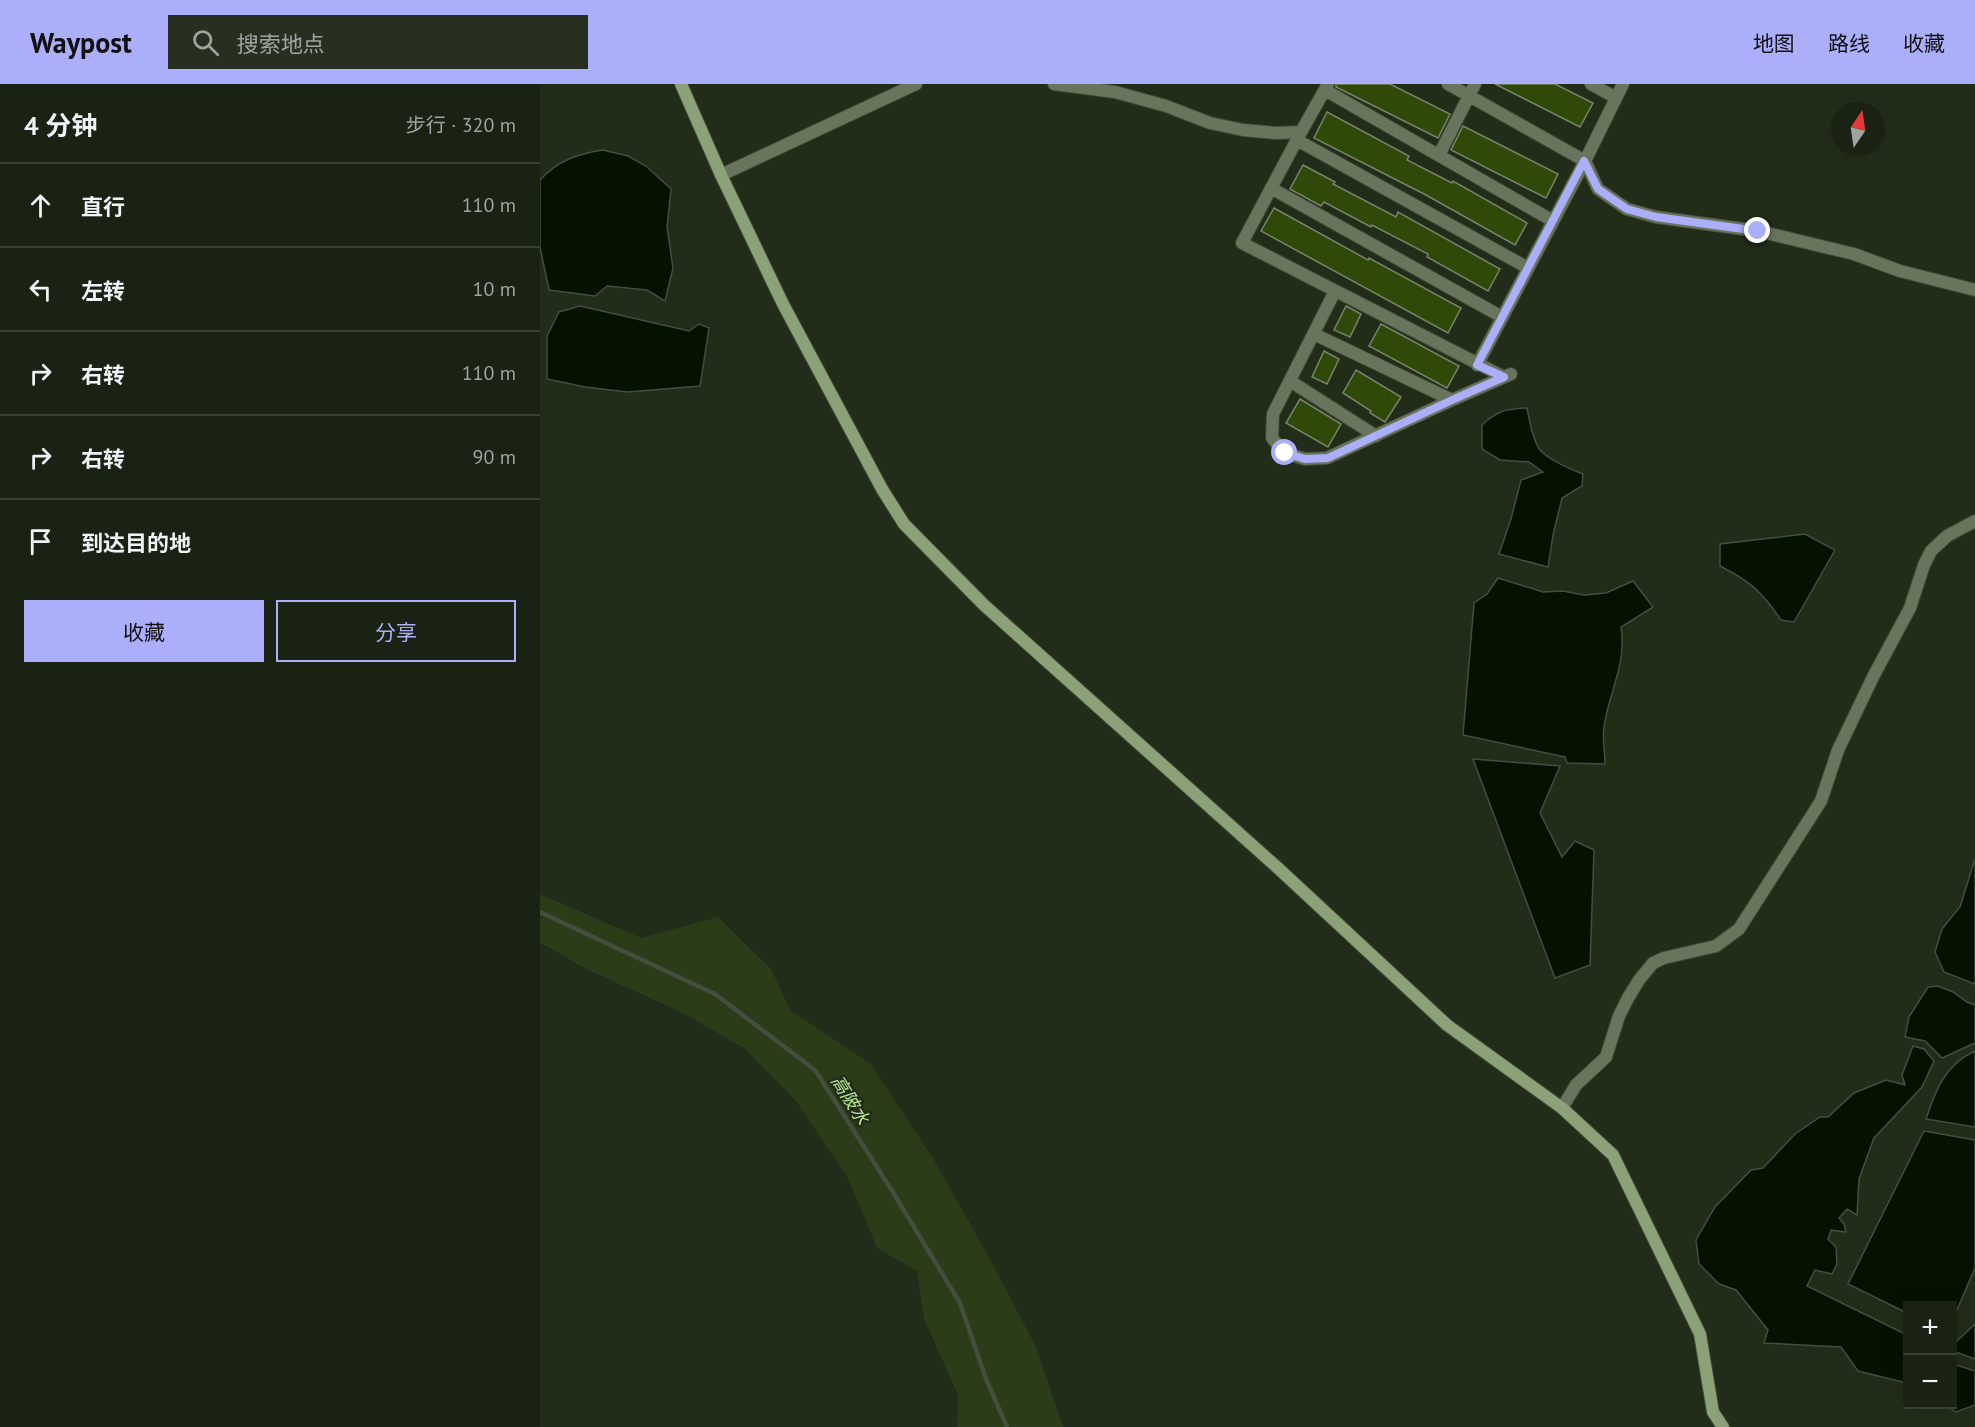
<!DOCTYPE html>
<html lang="zh">
<meta charset="utf-8">
<style>
:root{--surface:#1a2213;--page:#272f21;--text:#f1f3f6;--muted:#9fa4a0;--line:#383f33;--accent:#abaffb}
body{margin:0;font-family:"PT Sans","Noto Sans SC",sans-serif;background:var(--page);color:var(--text)}
.controls{position:absolute;right:18px;bottom:18px;display:grid;overflow:hidden;border-radius:0px;box-shadow:0 6px 24px #0002}
.controls button{width:54px;height:54px;display:grid;place-items:center;padding:0;border:0;border-bottom:2px solid var(--line);background:var(--surface);color:var(--text);font:30px sans-serif}
.compass{position:absolute;left:1291px;top:18px;width:54px;height:54px;border-radius:50%;background:var(--surface);box-shadow:0 6px 24px #0002;rotate:13deg}
.stop{position:absolute;width:18px;height:18px;margin:-14px;border:4px solid #abaffb;border-radius:50%;background:#fff}
.stop.end{background:#abaffb;border-color:#fff;box-shadow:0 2px 6px #0008}
.list{margin:0;padding:0;list-style:none}
h2{display:flex;justify-content:space-between;align-items:center;height:78px;margin:0;padding:0 24px;font-size:26px}
h2 small{font-size:20px;font-weight:400;color:var(--muted)}
.list li{display:grid;grid-template-columns:39px 1fr auto;gap:18px;align-items:center;box-sizing:border-box;height:84px;padding:0 24px;border-top:2px solid var(--line)}
.list b{display:block;font-size:22px;white-space:nowrap}
.list em{font-size:20px;font-style:normal;color:var(--muted)}
.actions{display:flex;gap:12px;padding:18px 24px}
.actions a{flex:1;padding:14px 0;border:2px solid var(--accent);border-radius:0px;text-align:center;font-size:21px;color:var(--accent)}
.actions .main{background:var(--accent);color:#111}
.icon{flex:none;width:33px;height:33px;fill:none;stroke:currentColor;stroke-width:2;stroke-linecap:round;stroke-linejoin:round}
.map{position:relative;flex:none;width:1435px;height:1343px;overflow:hidden}
header{display:flex;align-items:center;gap:36px;box-sizing:border-box;height:84px;padding:0 30px;background:var(--accent);color:#111}
header strong{font-size:28px}
nav{display:flex;gap:33px;margin-inline-start:auto;font-size:21px}
.search{width:420px;height:54px;background:var(--page);display:flex;align-items:center;gap:15px;box-sizing:border-box;padding:0 21px;border-radius:0px;color:var(--muted);font-size:22px}
main{display:flex}
aside{flex:1;background:var(--surface)}
.map>svg:first-child{display:block}
</style>
<header>
<strong>Waypost</strong>
<div class="search"><svg class="icon" aria-label="search" viewBox="0 0 24 24"><circle cx="10" cy="10" r="6"/><path d="M15 15l6 6"/></svg>搜索地点</div>
<nav><a>地图</a><a>路线</a><a>收藏</a></nav>
</header>
<main>
<aside>
<h2>4 分钟<small>步行 · 320 m</small></h2>
<ul class="list">
<li><svg class="icon" aria-label="ahead" viewBox="0 0 24 24"><path d="M12 20V5M6 11l6-6 6 6"/></svg><div><b>直行</b></div><em>110 m</em></li>
<li><svg class="icon" aria-label="left" viewBox="0 0 24 24"><path d="M17 20v-9H6M10 6l-5 5 5 5"/></svg><div><b>左转</b></div><em>10 m</em></li>
<li><svg class="icon" aria-label="right" viewBox="0 0 24 24"><path d="M7 20v-9h11M14 6l5 5-5 5"/></svg><div><b>右转</b></div><em>110 m</em></li>
<li><svg class="icon" aria-label="right" viewBox="0 0 24 24"><path d="M7 20v-9h11M14 6l5 5-5 5"/></svg><div><b>右转</b></div><em>90 m</em></li>
<li><svg class="icon" aria-label="arrive" viewBox="0 0 24 24"><path d="M6 21V4h12l-3 4 3 4H6"/></svg><div><b>到达目的地</b></div></li>
</ul>
<div class="actions"><a class="main">收藏</a><a>分享</a></div>
</aside>
<div class="map">
<svg width="1435" height="1343" viewBox="0 0 1435 1343">
<rect width="100%" height="100%" fill="#222d19"/>
<!-- green -->
<path fill="#2b3c19" d="M 0,810 L 101,854 L 178,833 L 231,885 L 250,926 L 331,980 L 394,1076 L 451,1177 L 496,1263 L 523,1343 L 417,1343 L 418,1311 L 384,1235 L 377,1187 L 337,1164 L 308,1094 L 256,1017 L 204,964 L 141,928 L 44,884 L 0,858 Z"/>
<!-- water -->
<path fill="#051200" stroke="#434e3e" stroke-width="1.5" d="M 63,66 L 88,72 L 106,82 L 131,105 L 127,143 L 133,184 L 125,217 L 107,206 L 67,202 L 55,212 L 9,206 L 0,163 L 0,96 C 18,76 38,70 63,66 Z
M 40,222 L 149,247 L 159,240 L 169,244 L 160,302 L 88,308 L 45,303 L 7,295 L 7,252 L 19,228 Z
M 987,324 C 989,335 993,357 1000,366 C 1010,377 1030,385 1043,390 L 1042,402 L 1022,414 L 1013,451 L 1008,483 L 959,470 L 971,435 L 981,396 L 1003,388 L 989,378 L 960,376 L 942,365 L 942,341 C 958,326 966,325 987,324 Z
M 1265,450 L 1295,466 L 1254,538 L 1241,536 C 1222,508 1210,497 1180,482 L 1180,460 Z
M 958,494 L 1003,508 L 1023,507 L 1044,511 L 1066,509 L 1093,497 L 1113,523 L 1081,543 C 1087,580 1069,608 1064,643 C 1062,655 1065,668 1065,680 L 1027,679 L 1025,673 L 923,651 L 934,519 L 947,510 Z
M 933,675 L 1020,682 L 1000,729 L 1022,773 L 1035,757 L 1054,766 L 1050,881 L 1015,894 Z
M 1435,775 L 1435,900 L 1404,888 L 1395,868 L 1402,845 L 1420,823 Z
M 1398,902 L 1413,908 L 1427,918 L 1435,921 L 1435,959 L 1402,974 L 1385,957 L 1365,953 L 1369,933 L 1388,903 Z
M 1373,962 L 1384,965 L 1394,977 L 1382,1003 L 1334,1054 L 1319,1095 L 1317,1131 L 1307,1125 L 1299,1134 L 1304,1140 L 1306,1148 L 1291,1146 L 1288,1155 L 1296,1163 L 1297,1180 L 1292,1190 L 1275,1186 L 1267,1202 L 1367,1251 L 1367,1299 L 1318,1287 L 1301,1263 L 1224,1259 L 1228,1246 L 1196,1206 L 1179,1200 L 1159,1180 L 1156,1156 L 1175,1123 L 1211,1086 L 1223,1084 L 1255,1050 L 1280,1033 L 1288,1033 L 1314,1009 L 1346,996 L 1365,1001 L 1362,991 Z
M 1435,967 L 1435,1043 L 1386,1035 C 1396,1005 1405,981 1435,967 Z
M 1384,1047 L 1435,1056 L 1435,1184 L 1413,1235 L 1412,1222 L 1368,1222 L 1367,1229 L 1308,1200 Z
M 1435,1240 L 1435,1275 L 1416,1268 L 1416,1258 Z
M 1413,1280 L 1435,1287 L 1435,1321 L 1416,1328 L 1405,1321 L 1412,1320 Z"/>
<g fill="none" stroke-linecap="round" stroke-linejoin="round">
<!-- stream -->
<path stroke="#434e3e" stroke-width="4.5" d="M 0,828 L 175,910 L 275,986 L 351,1105 L 420,1219 L 446,1295 L 467,1343"/>
</g>
<!-- building -->
<path fill="#2e4908" stroke="#77846c" stroke-width="1.5" d="M 796,0 L 850,0 L 910,30 L 898,54 L 796,3 Z
M 955,0 L 1015,0 L 1053,19 L 1040,43 Z
M 787,28 L 869,72 L 867,76 L 912,99 L 913,97 L 987,139 L 975,161 L 886,111 L 774,54 Z
M 923,42 L 1018,90 L 1006,114 L 911,66 Z
M 763,81 L 795,98 L 793,100 L 856,133 L 858,128 L 960,185 L 948,207 L 887,173 L 888,170 L 832,141 L 831,143 L 784,118 L 781,122 L 750,105 Z
M 734,124 L 828,176 L 829,174 L 921,224 L 908,249 L 721,147 Z
M 806,222 L 821,230 L 810,253 L 794,246 Z
M 841,240 L 919,282 L 907,304 L 829,262 Z
M 784,267 L 799,275 L 787,300 L 772,293 Z
M 816,286 L 861,313 L 845,338 L 830,329 L 831,327 L 803,309 Z
M 760,315 L 801,340 L 788,363 L 746,339 Z"/>
<g fill="none" stroke-linecap="round" stroke-linejoin="round">
<defs>
<path id="street" d="M 514,0 L 575,8 L 626,22 L 670,39 L 703,46 L 736,49 L 761,48 L 788,0
M 908,0 L 1045,77 L 1058,105 L 1087,125 L 1116,133 L 1218,147 L 1314,170 L 1360,187 L 1435,206
M 1051,0 L 1076,14
M 785,6 L 1013,137
M 761,48 L 702,159 L 964,293
M 757,56 L 988,184
M 899,71 L 935,0
M 181,91 L 376,0
M 731,104 L 962,233
M 795,207 L 733,330 L 732,354 L 745,369 L 765,375 L 787,374 L 912,316 L 971,290
M 774,250 L 912,316
M 937,281 L 1045,77 L 1083,0
M 750,297 L 836,352
M 1022,1024 L 1036,1001 L 1066,973 L 1079,932 L 1088,914 L 1099,896 L 1113,879 L 1124,874 L 1176,862 L 1199,845 L 1281,717 L 1298,666 L 1334,591 L 1370,524 L 1384,481 L 1391,467 L 1407,452 L 1435,437"/>
<path id="secondary" d="M 141,0 L 181,91 L 243,220 L 342,405 L 364,440 L 444,521 L 739,785 L 907,941 L 1022,1024 L 1073,1071 L 1160,1250 L 1173,1328 L 1183,1343"/>
</defs>
<!-- street casing -->
<use href="#street" stroke="#3e4936" stroke-width="14"/>
<!-- secondary casing -->
<use href="#secondary" stroke="#3e4936" stroke-width="14"/>
<!-- street -->
<use href="#street" stroke="#68755c" stroke-width="12"/>
<!-- secondary -->
<use href="#secondary" stroke="#8ba177" stroke-width="12"/>
</g>
<g fill="none" stroke-linecap="round" stroke-linejoin="round">
<!-- route -->
<path stroke="#abaffb" stroke-width="8" d="M 745,369 L 765,375 L 788,374 L 912,316 L 964,293 L 937,281 L 1044,77 L 1058,105 L 1087,125 L 1116,133 L 1218,147"/>
</g>
<g text-anchor="middle" stroke-width="5" stroke-linejoin="round" paint-order="stroke">
<!-- water labels -->
<g font-size="18" font-style="italic" fill="#b8e68e" stroke="#222d19">
<text transform="translate(310 1016) rotate(58)" y="6">高陂水</text>
</g>
</g>
</svg>
<div class="controls">
<button>+</button>
<button>−</button>
</div>
<svg class="compass" viewBox="-18 -18 36 36"><path d="M0-13l5 13h-10z" fill="#e53935"/><path d="M0 13l5-13h-10z" fill="#9fa4a0"/></svg>
<div class="stop" style="left:745px;top:369px"></div>
<div class="stop end" style="left:1218px;top:147px"></div>
</div>
</main>
